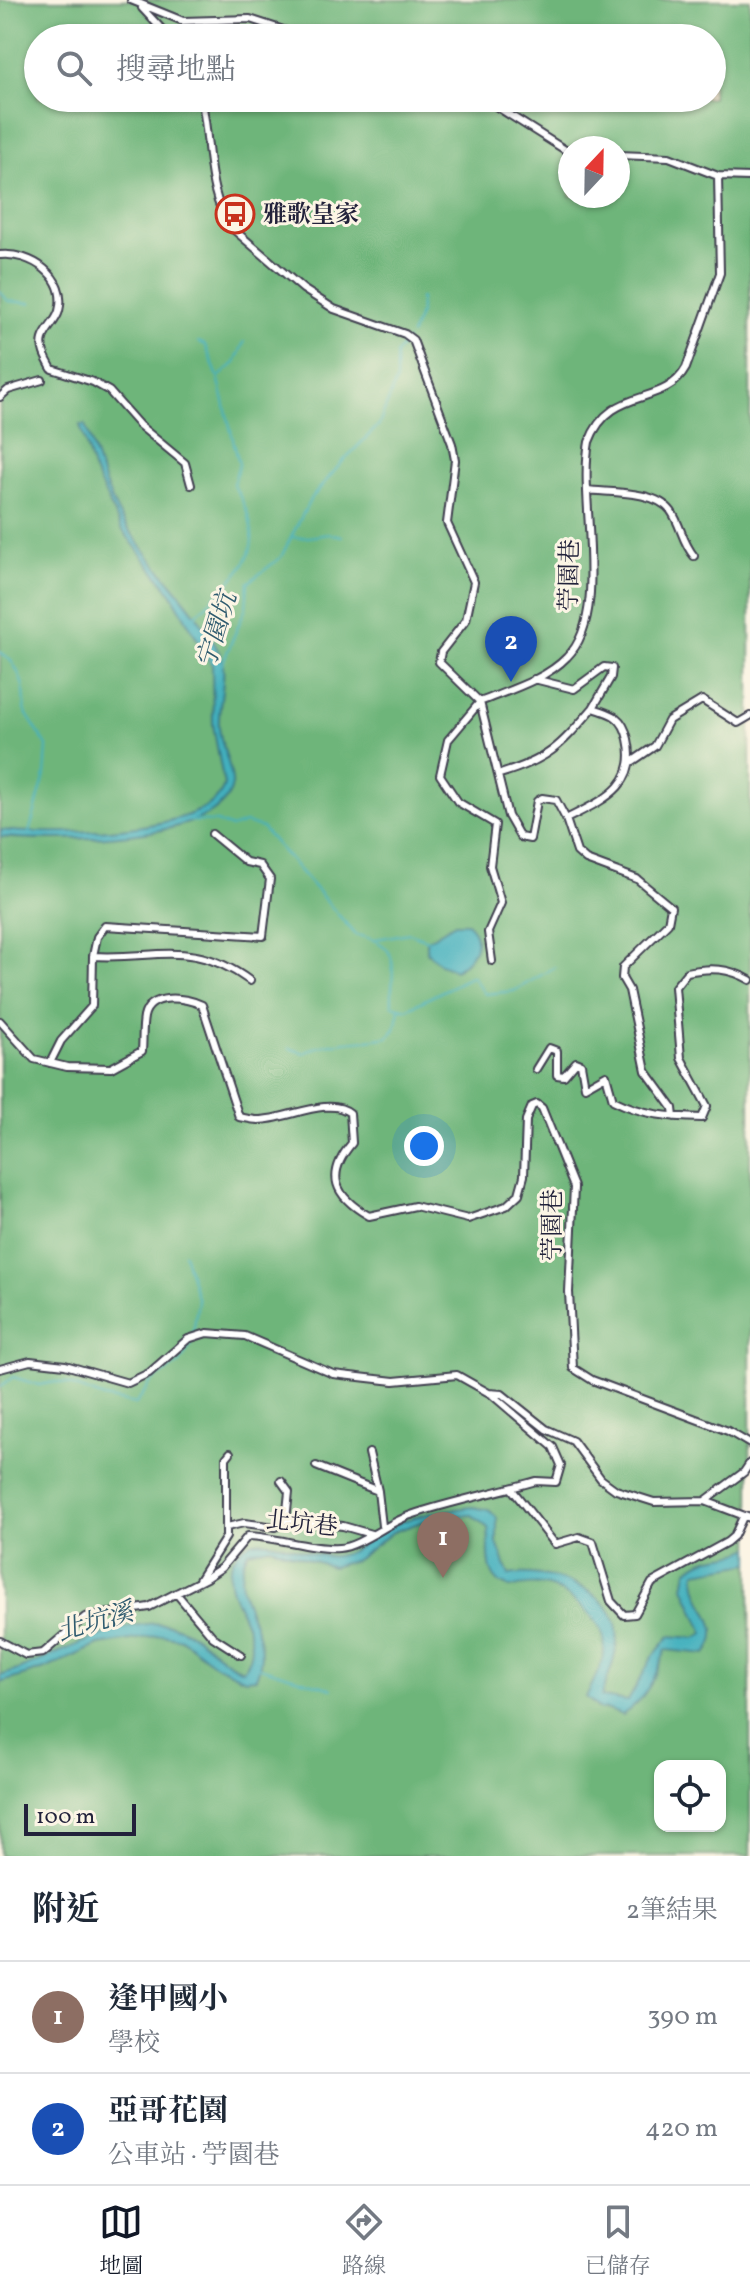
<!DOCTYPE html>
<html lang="zh-TW">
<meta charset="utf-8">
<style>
:root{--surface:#fff;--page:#f6f6f7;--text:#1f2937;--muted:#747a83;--line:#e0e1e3;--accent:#111827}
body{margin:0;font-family:Vollkorn,"Noto Serif TC",serif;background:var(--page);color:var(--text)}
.controls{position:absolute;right:24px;bottom:24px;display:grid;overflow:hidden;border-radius:16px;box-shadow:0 2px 6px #0004}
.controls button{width:72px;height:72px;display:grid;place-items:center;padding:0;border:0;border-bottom:2px solid var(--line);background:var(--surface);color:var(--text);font:40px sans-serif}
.compass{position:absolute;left:558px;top:136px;width:72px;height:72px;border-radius:50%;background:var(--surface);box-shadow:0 2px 6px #0004;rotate:22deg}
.scale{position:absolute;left:24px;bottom:20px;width:112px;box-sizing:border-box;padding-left:8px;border:4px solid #22223b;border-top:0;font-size:22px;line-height:28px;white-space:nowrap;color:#22223b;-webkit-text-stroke:6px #fcf5e5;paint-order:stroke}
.you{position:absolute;left:424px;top:1146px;width:28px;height:28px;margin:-20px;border:6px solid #fff;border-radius:50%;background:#1a73e8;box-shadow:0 0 0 12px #1a73e833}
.badge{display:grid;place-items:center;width:52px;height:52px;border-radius:50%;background:var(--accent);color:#fff;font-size:26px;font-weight:700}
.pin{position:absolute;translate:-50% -66px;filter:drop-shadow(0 2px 4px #0008)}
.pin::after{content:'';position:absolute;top:42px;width:28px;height:24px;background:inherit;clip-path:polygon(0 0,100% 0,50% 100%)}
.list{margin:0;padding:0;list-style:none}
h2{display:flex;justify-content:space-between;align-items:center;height:104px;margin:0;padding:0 32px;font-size:34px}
h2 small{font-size:26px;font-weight:400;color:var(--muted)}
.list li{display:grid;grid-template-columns:52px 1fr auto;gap:24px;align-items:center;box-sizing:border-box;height:112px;padding:0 32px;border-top:2px solid var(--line)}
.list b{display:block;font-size:30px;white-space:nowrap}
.list p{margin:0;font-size:26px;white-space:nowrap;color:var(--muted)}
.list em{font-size:26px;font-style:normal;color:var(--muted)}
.icon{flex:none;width:44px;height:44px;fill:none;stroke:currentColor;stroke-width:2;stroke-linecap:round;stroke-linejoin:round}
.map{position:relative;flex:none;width:750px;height:1856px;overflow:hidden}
.search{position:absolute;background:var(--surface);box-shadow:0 2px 6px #0004;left:24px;right:24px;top:24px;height:88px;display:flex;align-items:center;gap:20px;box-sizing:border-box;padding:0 28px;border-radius:44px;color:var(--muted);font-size:30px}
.sheet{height:328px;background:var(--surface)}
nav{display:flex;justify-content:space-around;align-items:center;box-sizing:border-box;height:112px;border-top:2px solid var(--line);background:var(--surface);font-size:22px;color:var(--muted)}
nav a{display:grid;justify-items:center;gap:4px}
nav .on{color:var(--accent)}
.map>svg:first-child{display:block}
</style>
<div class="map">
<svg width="750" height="1856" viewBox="0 0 750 1856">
<rect width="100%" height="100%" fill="#fcf5e5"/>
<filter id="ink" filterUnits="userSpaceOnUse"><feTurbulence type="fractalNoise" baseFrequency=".0125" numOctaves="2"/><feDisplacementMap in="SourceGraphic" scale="16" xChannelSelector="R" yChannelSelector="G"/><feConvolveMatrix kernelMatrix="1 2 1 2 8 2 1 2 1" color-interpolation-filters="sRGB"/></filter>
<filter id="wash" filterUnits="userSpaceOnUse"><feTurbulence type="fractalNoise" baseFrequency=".006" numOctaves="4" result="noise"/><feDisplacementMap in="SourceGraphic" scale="32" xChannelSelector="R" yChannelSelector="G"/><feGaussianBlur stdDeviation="1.8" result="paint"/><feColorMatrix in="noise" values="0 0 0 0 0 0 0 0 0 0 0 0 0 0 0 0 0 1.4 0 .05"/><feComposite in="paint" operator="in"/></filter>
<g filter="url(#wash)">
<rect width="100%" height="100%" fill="#f2e6ca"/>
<!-- forest -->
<path fill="#6eb57a" stroke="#486c5a" stroke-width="2" fill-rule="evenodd" d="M 0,0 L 750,0 L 750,1856 L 0,1856 ZM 38,38 L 712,38 L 712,98 L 38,98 ZM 570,148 L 618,148 L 618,196 L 570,196 ZM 660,1766 L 720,1766 L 720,1826 L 660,1826 Z"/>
<!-- water -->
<path fill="#42b0be" stroke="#32697c" stroke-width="2" d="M 80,425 L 85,425 C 97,458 106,496 126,526 C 156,569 197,607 220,654 C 229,673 217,706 219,727 C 220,744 234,772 232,785 C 222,845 45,841 0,837 L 1,830 C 43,835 212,836 224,785 L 213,725 L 212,665 L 171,593 L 121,528 L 93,469 Z
M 455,923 L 467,923 C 486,939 472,959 455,970 L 440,964 L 427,952 L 427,940 Z
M 473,1507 L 489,1510 L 497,1518 L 497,1543 L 509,1575 C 542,1569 606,1586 616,1624 C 622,1646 608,1676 601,1697 L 628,1701 L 653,1656 L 670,1636 L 695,1638 L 704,1633 L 684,1587 L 687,1571 C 710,1550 728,1561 750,1548 L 750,1563 L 696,1572 C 690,1604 731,1623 706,1654 L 666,1650 C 656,1675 646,1700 622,1715 L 606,1709 L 600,1710 L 586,1697 C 594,1680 607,1659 604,1639 C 601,1619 570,1595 553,1588 C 540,1583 523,1584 510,1588 C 482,1579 491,1551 488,1528 L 472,1515 L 433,1518 L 393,1532 L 356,1560 L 332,1567 L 271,1547 L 248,1551 C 223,1601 277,1627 256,1678 L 245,1679 L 217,1666 L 181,1639 L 162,1635 L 99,1645 L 45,1669 L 0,1683 L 0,1676 C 46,1663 123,1614 170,1625 C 199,1631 217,1660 243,1670 C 271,1630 215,1598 233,1560 C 253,1518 304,1560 335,1556 C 354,1554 368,1539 384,1530 C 411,1515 442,1510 473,1507 Z"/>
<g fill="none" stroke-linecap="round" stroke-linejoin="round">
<!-- stream -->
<path stroke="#42b0be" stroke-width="2" d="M 0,291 L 8,301 L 30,303
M 411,335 L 420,313 L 420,298
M 220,376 L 235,363 L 244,342
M 292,537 C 309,541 325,530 342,536
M 195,616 C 241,569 275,554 233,484 L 239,464 L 218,377 L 205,345 L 198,342
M 0,652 C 19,662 27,691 24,710 L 47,746 L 45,775 L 29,833
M 221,667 L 246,607 L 248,583 L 281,557 L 310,500 L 343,461 L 379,425 L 396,381 L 396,354 L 407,340
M 187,821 L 217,822 L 231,828 L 245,823 L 262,828 L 356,935 C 405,944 390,968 392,1005 L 407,1009 L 472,976 L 485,994 L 514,991 L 555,967
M 376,939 L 409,933 L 428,940
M 289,1048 L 304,1053 C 329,1039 360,1043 388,1037 L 395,1029 L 400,1007
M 184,1253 L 198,1301 L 193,1333
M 0,1387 L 13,1377 L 39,1385 L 56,1382 L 68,1384 L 104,1398 L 136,1404 L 151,1382 L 180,1363 L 191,1344
M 260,1667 L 332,1689"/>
</g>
</g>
<g filter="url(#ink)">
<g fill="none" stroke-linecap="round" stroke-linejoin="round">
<defs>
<path id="minor" d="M 131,0 L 183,21 L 250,19 L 308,38
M 142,8 L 170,38
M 201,98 C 211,138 205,196 233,229 L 303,289 L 334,309 L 405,334 L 413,340 L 452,444 L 455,460 L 447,523 L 474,582 L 466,620 L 441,652 L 439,662 L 480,702 C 509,690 545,680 567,657 C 611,614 578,500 589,442 C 610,385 664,408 686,368 L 720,273 L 718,176
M 483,98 L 570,153
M 618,155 L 669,157 L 718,176 L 750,177
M 0,255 C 30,252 68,276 59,311 C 56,322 46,329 43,339 C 40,349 47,360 52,369 L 93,382 L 109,391 L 139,425 L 185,463 L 191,485
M 0,397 L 8,390 L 42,380
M 587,490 C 611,493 655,490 671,511 C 681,525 682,542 694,556
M 534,679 L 574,689 L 604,667 L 612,668 L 611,677 L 593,708 C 613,714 623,717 628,739 C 639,787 603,800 566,819 L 577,852 L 586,860 L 637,879 L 671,907 L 668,923 L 623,967 L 622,978 L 629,990 L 646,1071 L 673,1108 L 674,1117
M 480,702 L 448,740 L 440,775 L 458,802 L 495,824 L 490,866 L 501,903 L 488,932 L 492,961
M 480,702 L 508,816 L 520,837 L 530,839 L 537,801 L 542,798 L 556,800 L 566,819
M 633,761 L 655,746 L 669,720 L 702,700 L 738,723 L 750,716
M 500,774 C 550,759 560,746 593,708
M 93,956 C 156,960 192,938 250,981
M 0,1021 L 34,1059 L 67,1067 L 111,1068 L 142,1051 C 143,1040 142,1028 144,1017 C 149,992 186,997 202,1005 L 239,1117 C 245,1118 252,1120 258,1120 C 284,1121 329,1095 350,1113 L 352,1143 C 325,1175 334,1196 369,1216 L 415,1206 L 468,1219 L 506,1206 L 519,1194 L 524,1176 L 526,1120 L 532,1106 L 537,1104 L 542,1108 L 574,1187 L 569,1292 L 573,1368 L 592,1380 L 728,1431 L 750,1444
M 50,1063 L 61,1041 L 92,1006 L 93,956 L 97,937 L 105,926 L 263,936 L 270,879 L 260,865 L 246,862 L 212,834
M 536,1069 L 549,1048 L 557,1051 L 557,1075 L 564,1076 L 576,1062 L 581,1064 L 585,1087 L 606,1075 L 613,1100 C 643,1115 669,1117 702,1118 L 707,1106 L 681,1058 L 675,987 L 687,972 C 711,967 729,968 750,980
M 0,1369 L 30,1361 L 65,1365 L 128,1383 L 149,1373 L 188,1339 L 207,1333 L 245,1336 L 333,1374 L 394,1381 L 457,1375 L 489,1393 L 502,1394 L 546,1429 L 573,1441 L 601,1479 L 616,1490 L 654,1502 L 705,1501 L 750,1518
M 369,1453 L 378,1491
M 316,1466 L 378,1491 L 382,1526
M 511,1488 L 555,1544 L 579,1537 L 593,1542 L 611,1601 L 624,1615 L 635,1614 L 652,1583 L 727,1542 L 734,1536 L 743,1517
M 705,1501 L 744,1472 L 750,1463
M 286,1520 L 343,1526 L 371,1534
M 227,1527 L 244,1523 L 276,1527 L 286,1520 L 289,1492 L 281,1481
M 199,1580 L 226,1537 L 226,1458 L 230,1453
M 176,1593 L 213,1637 L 241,1655
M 0,1641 L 26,1655 L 43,1653 L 85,1617 L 149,1607 L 206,1578 L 221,1568 L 248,1536 C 277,1537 312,1550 339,1548 C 359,1547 389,1522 411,1515 C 452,1501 495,1493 536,1481 L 556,1482 L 561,1465 L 553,1447 L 491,1394"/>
</defs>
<!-- minor casing -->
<use href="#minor" stroke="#413f50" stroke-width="10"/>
<!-- minor -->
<use href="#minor" stroke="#fff" stroke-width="6"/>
</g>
</g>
<!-- icons -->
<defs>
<symbol id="bus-ring" viewBox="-11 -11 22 22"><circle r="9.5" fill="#fcf5e5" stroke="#c8321e" stroke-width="1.5"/><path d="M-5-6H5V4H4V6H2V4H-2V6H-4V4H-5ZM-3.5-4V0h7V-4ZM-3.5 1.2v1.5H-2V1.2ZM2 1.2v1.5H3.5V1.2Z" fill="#c8321e"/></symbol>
</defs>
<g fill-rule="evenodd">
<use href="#bus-ring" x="213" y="192" width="44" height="44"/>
</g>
<g text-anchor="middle" stroke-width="6" stroke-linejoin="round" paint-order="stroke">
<!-- poi labels -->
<g font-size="24" font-weight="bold" fill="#22223b" stroke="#fcf5e5" text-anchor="start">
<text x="263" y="222">雅歌皇家</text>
</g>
<!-- street labels -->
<g font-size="24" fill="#22223b" stroke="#fcf5e5">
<text transform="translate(569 575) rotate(-89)" y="8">苧園巷</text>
<text transform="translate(552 1225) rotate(-90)" y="8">苧園巷</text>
<text transform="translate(302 1523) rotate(6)" y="8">北坑巷</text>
</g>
<!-- water labels -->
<g font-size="26" font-style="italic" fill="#2f5b6f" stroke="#fcf5e5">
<text transform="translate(216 630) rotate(-73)" y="9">宁園坑</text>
<text transform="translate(95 1621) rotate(-16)" y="9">北坑溪</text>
</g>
</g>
</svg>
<div class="controls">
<button><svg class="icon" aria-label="locate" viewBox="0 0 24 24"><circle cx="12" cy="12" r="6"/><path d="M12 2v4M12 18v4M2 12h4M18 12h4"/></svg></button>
</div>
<svg class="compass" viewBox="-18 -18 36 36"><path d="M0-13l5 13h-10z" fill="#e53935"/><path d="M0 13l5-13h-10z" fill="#747a83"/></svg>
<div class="scale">100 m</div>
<div class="you"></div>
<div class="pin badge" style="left:443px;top:1578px;background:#8d6e63">1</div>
<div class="pin badge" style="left:511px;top:682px;background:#1a4fb4">2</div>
<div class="search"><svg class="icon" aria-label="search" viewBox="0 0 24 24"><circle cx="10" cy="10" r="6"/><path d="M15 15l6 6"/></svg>搜尋地點</div>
</div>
<section class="sheet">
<h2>附近<small>2筆結果</small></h2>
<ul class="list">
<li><span class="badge" style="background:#8d6e63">1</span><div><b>逢甲國小</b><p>學校</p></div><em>390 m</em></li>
<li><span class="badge" style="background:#1a4fb4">2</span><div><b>亞哥花園</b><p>公車站 · 苧園巷</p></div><em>420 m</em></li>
</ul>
</section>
<nav>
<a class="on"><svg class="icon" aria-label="map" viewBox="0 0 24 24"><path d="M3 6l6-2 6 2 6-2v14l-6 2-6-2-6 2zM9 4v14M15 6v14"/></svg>地圖</a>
<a><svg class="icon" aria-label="directions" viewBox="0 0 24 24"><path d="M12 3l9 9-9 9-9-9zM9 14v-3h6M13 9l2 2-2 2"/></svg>路線</a>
<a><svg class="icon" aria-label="saved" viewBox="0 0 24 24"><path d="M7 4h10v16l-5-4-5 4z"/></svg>已儲存</a>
</nav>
